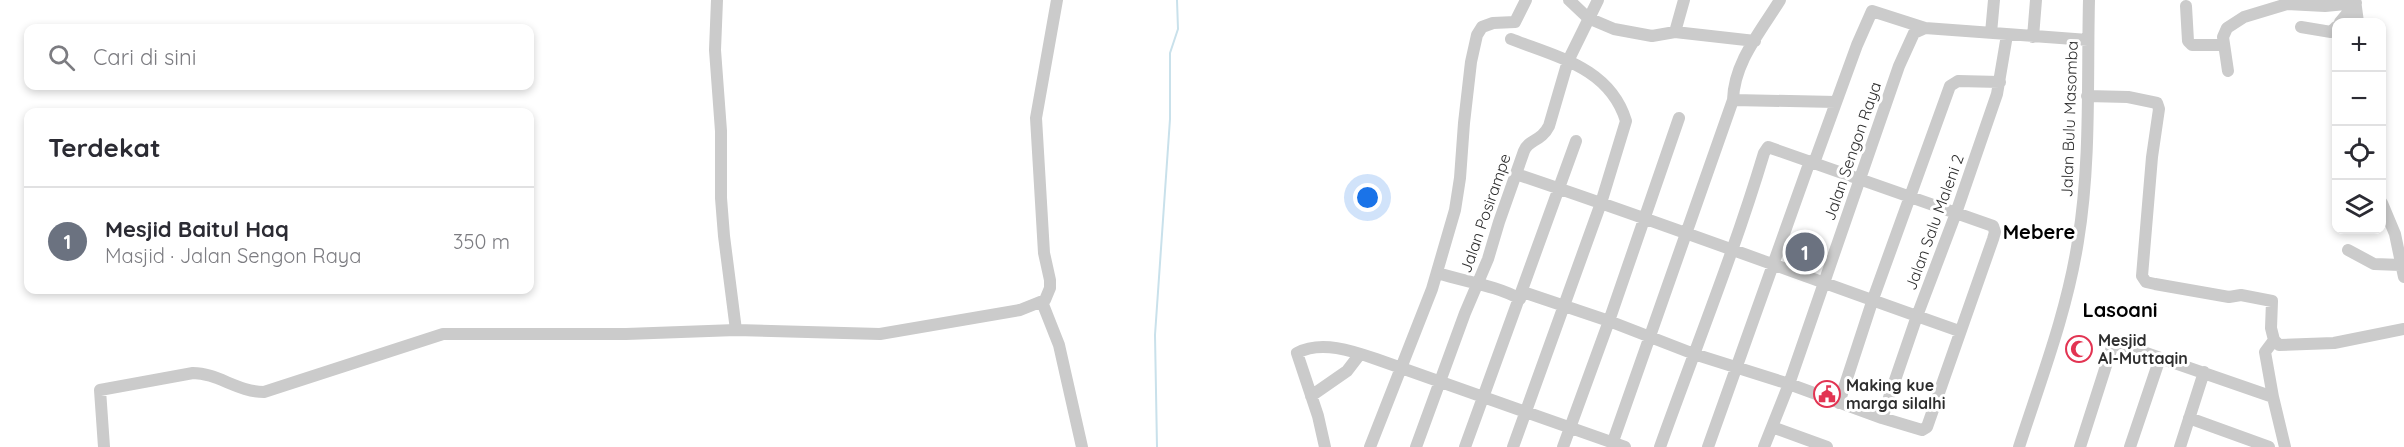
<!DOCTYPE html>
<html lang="id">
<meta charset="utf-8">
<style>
:root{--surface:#fff;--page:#f2f2f3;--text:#2b2b33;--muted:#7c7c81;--line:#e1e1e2;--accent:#b45309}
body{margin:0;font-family:Quicksand,sans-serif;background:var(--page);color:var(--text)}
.controls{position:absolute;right:18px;top:18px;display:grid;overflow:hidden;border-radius:12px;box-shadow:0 3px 9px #0003}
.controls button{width:54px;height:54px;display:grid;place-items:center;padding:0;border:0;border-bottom:2px solid var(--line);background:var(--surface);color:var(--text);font:30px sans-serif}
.you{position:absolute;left:1368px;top:198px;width:21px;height:21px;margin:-15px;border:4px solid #fff;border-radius:50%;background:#1a73e8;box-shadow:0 0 0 9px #1a73e833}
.badge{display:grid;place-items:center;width:39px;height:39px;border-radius:50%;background:var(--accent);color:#fff;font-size:20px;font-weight:700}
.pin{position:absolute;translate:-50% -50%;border:3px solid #fff;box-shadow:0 2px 6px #0006}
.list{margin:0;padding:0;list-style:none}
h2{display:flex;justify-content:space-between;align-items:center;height:78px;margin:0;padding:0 24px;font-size:26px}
h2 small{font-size:20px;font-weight:400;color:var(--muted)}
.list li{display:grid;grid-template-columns:39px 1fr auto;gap:18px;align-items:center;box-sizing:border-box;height:108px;padding:0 24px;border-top:2px solid var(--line)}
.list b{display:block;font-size:22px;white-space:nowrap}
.list p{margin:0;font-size:20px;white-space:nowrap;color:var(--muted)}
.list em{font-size:20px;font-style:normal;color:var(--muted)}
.icon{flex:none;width:33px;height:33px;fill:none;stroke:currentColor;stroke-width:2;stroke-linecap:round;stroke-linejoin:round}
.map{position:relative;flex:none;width:2404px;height:447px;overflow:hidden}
.search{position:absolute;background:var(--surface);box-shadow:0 3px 9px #0003;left:24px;top:24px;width:510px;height:66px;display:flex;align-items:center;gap:15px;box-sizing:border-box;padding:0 21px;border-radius:12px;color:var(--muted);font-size:22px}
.panel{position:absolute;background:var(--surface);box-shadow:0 3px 9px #0003;left:24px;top:108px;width:510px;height:186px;border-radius:12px}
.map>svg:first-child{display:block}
</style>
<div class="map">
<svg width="2404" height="447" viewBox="0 0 2404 447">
<rect width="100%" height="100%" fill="#fff"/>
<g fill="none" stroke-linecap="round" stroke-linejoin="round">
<!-- stream -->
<path stroke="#c9e1eb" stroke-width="2" d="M 1157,447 L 1155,335 L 1170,119 L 1170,53 L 1178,29 L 1177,0"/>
<!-- minor -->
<path stroke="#cbcbcb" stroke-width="12" d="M 717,0 L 715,50 L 721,131 L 721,198 L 724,236 L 736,330
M 1569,0 L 1588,18 L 1614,29 L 1652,36 L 1675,32 L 1755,41
M 2355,0 L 2358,22
M 2186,6 L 2188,41 L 2192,45 L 2223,45
M 2340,22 L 2356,3
M 2301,27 L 2331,32 L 2336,27
M 1675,32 L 1684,0
M 1991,33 L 1994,0
M 2033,37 L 2036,0
M 1511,39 C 1557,57 1610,68 1626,121 L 1601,203 L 1513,447
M 2228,71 L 2223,37 L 2227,28 L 2244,17 L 2287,4 L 2325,6 L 2356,3
M 2087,96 L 2128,97 L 2157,103 L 2159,109 L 2152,157 L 2142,276 L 2146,282 L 2155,284 L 2229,297 L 2241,295 L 2272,301 L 2271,328 L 2274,340 L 2265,352 L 2273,397
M 1733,100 L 1836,102
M 1814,163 L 1857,45 L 1872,11 L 1925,28
M 1516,174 C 1665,224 1811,279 1959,331
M 2382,203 L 2395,234 L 2404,277
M 2348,250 L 2374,264 L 2401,265
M 1438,273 C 1465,282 1495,285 1520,299
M 1523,292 L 1609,321 L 1694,354 L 1789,384 L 1882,418 L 1922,430 L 1927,427 L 1993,239 L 1995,232 L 1993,226 L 1768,147 L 1764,153 C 1734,253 1695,349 1660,447
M 1042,302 L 1059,345 L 1082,447
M 2274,340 L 2279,345 L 2334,343 L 2404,329
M 1311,396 L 1347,371 L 1360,354
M 1839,403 L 1873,299 L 1950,86 L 1958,81 L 2000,82
M 1882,418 L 1917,316 L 1956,213 L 1997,94 L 2007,35
M 2189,418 L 2269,447
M 1772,427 L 1827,447
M 104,447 L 100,390 L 193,373 C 217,373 238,392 264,392 L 443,334 L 626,334 L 736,330 L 880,334 L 1020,310 L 1045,300 L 1050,288 L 1050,280 L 1044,253 L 1036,118 L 1057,0
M 1325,447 L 1318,416 L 1297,353 C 1321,340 1353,351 1376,359 L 1625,447
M 1370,447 L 1432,289 L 1455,210 L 1460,178 L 1464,123 L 1471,62 L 1477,35 L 1482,27 L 1493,23 L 1515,22 L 1526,0
M 1416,447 L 1465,313 L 1488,259 L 1499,222 L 1524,151 C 1529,139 1541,142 1549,126 L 1568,61 L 1598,0
M 1465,447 L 1576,141
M 1563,447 L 1609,321 L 1679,118
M 1611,447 L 1733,100 C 1734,62 1761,31 1780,0
M 1708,447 L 1810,161
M 1764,447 L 1789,384 L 1899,66 L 1914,33 L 1925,28 L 2088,40
M 2019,447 C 2041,379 2067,312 2078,241 C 2091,162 2087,80 2089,0
M 2080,447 L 2112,347 L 2120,344 L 2273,397 L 2285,447
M 2130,447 L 2160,358
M 2180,447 L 2204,372"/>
</g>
<!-- icons -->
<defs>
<symbol id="mosque-ring" viewBox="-11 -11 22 22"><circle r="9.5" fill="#fff" stroke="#e23452" stroke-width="1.5"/><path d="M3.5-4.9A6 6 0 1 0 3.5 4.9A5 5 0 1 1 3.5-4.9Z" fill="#e23452"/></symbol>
<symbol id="civic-ring" viewBox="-11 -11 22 22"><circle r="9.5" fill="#fff" stroke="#e23452" stroke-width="1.5"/><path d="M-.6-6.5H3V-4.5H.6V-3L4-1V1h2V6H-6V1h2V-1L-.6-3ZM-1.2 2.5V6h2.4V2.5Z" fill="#e23452"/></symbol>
</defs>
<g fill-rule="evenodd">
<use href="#mosque-ring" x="2064" y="334" width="30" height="30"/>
<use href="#civic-ring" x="1812" y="379" width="30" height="30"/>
</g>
<g text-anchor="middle" stroke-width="6" stroke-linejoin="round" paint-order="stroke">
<!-- street labels -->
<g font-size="16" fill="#2e2e2e" stroke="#fff">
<text transform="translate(2069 119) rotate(-88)" y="6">Jalan Bulu Masomba</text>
<text transform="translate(1852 151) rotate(-71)" y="6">Jalan Sengon Raya</text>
<text transform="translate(1485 213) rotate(-71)" y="6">Jalan Posirampe</text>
<text transform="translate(1934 222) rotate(-70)" y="6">Jalan Salu Maleni 2</text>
</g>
<!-- poi labels -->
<g font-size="16" font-weight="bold" fill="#2e2e2e" stroke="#fff" text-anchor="start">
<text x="2098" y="346">Mesjid<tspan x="2098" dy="18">Al-Muttaqin</tspan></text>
<text x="1846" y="391">Making kue<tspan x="1846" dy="18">marga silalhi</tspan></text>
</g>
<!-- quarter labels -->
<g font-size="20" font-weight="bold" fill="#000" stroke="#fff">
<text x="2039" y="239">Mebere</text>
<text x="2120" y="317">Lasoani</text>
</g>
</g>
</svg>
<div class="controls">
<button>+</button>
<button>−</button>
<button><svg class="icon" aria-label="locate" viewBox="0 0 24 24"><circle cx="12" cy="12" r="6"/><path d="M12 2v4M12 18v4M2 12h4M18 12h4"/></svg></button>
<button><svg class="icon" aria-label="layers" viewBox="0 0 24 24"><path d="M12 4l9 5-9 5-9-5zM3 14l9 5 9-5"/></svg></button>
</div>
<div class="you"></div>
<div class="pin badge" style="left:1805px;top:252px;background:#6b7280">1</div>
<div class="search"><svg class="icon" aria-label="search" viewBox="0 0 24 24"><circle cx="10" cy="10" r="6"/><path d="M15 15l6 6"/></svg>Cari di sini</div>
<section class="panel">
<h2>Terdekat<small></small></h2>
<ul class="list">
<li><span class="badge" style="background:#6b7280">1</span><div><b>Mesjid Baitul Haq</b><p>Masjid · Jalan Sengon Raya</p></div><em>350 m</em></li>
</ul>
</section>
</div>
